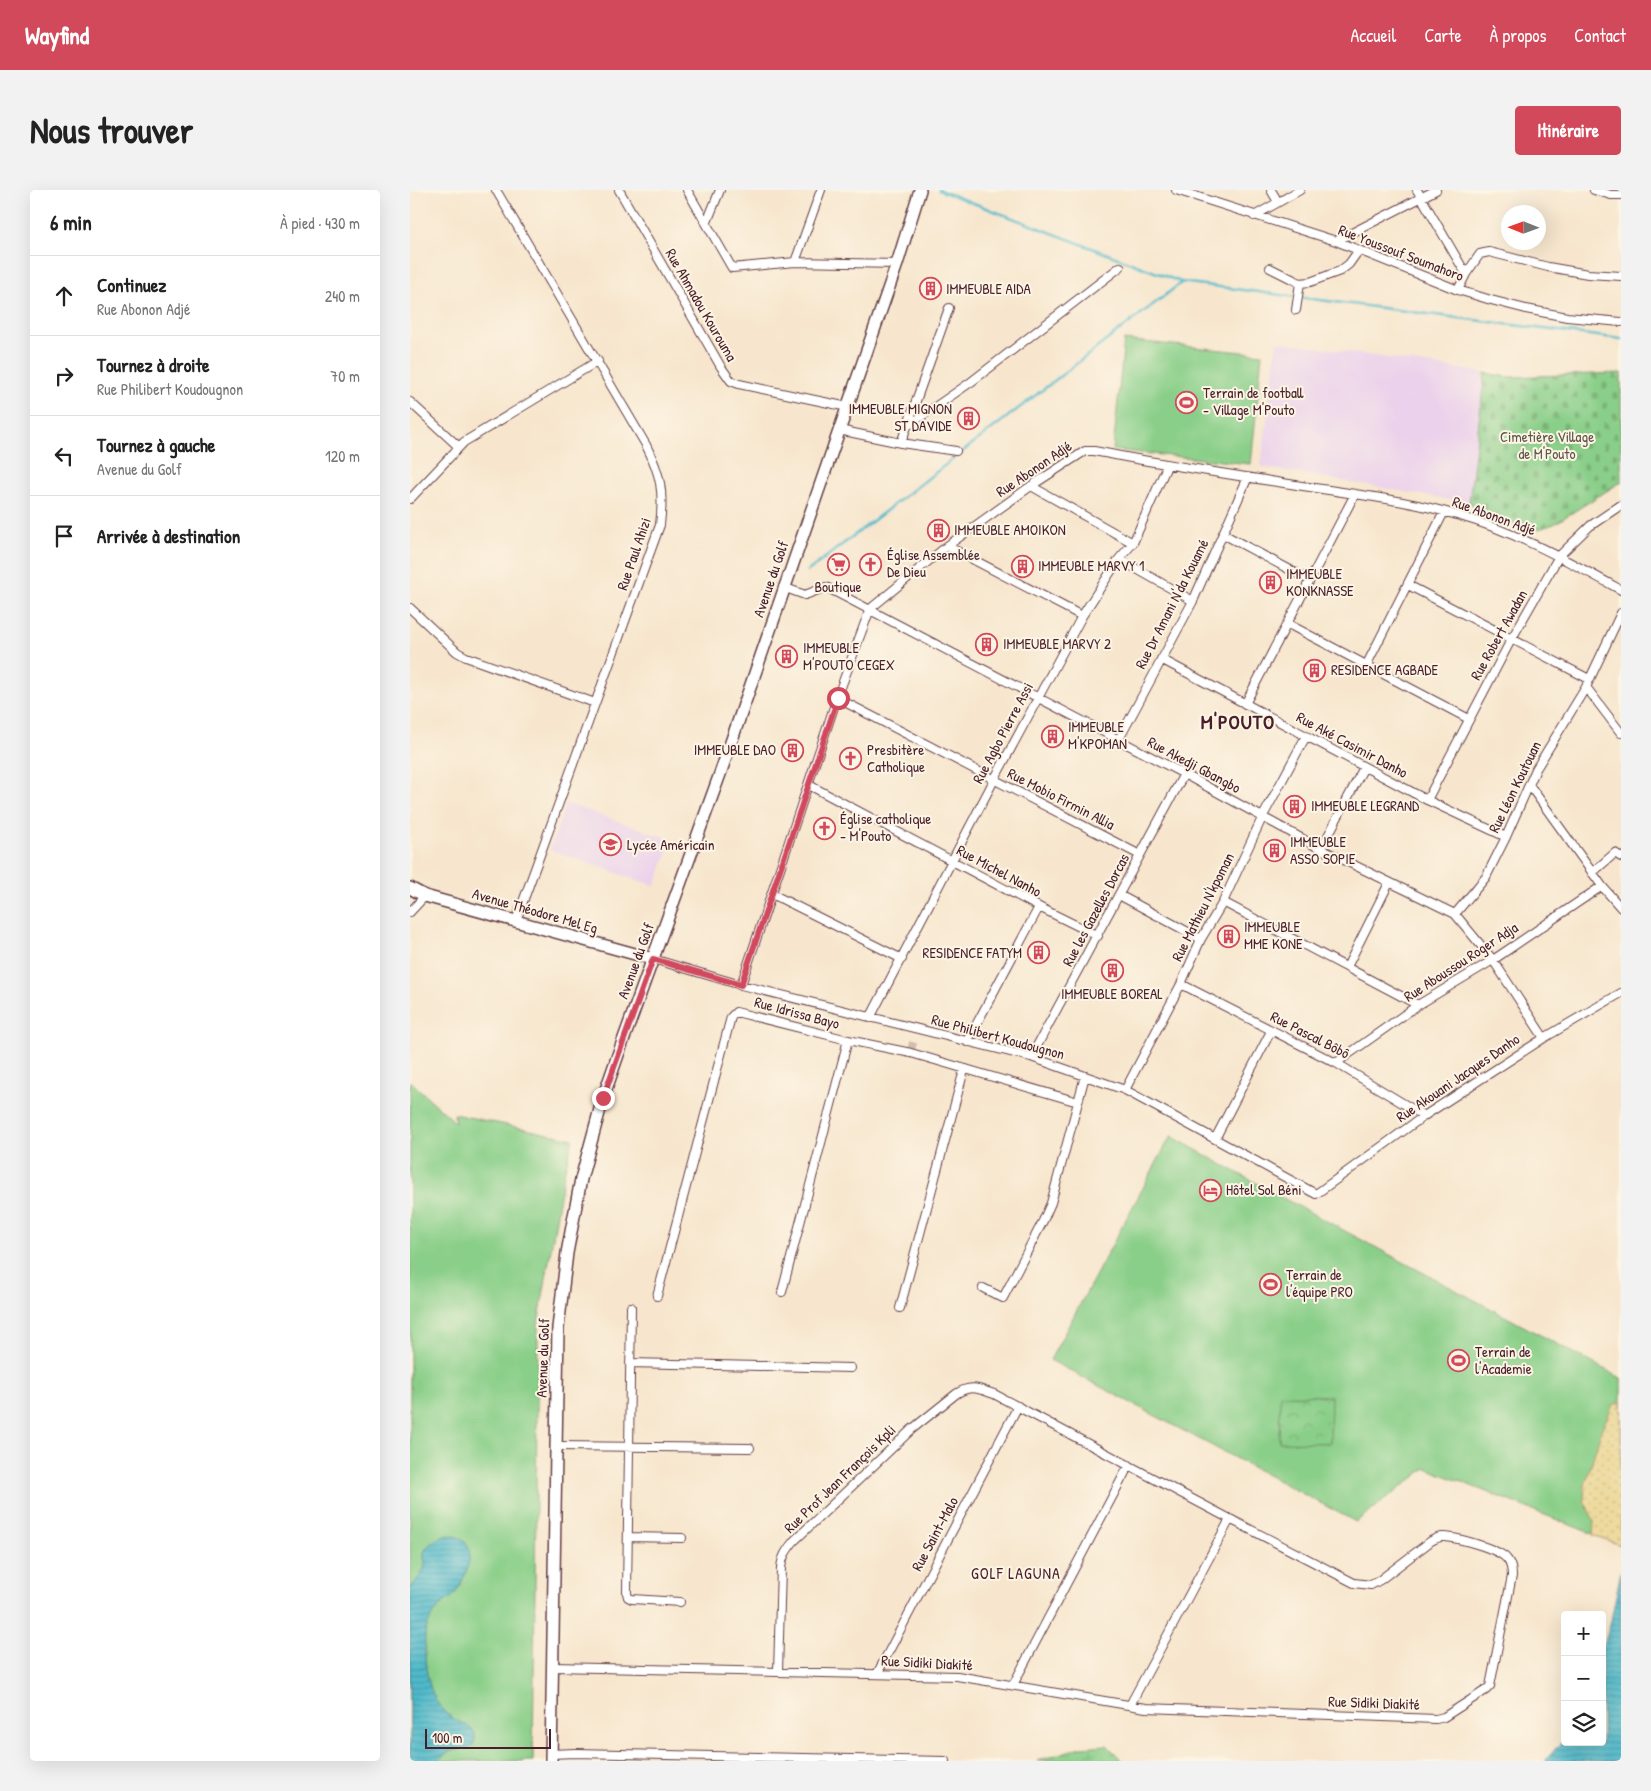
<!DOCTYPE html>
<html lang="fr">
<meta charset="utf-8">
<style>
:root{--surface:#fff;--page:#f2f2f2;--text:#222;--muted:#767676;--line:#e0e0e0;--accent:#d1495b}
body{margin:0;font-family:"Patrick Hand",sans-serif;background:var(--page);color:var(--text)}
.controls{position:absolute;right:15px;bottom:15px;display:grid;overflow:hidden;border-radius:5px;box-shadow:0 5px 20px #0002}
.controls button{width:45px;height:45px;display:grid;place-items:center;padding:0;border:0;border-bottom:1px solid var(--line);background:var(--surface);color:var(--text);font:25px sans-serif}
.compass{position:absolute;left:1091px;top:15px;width:45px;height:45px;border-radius:50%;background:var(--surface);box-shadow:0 5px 20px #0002;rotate:271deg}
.scale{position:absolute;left:15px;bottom:12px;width:126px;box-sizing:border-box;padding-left:5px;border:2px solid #4a1f2b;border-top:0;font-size:14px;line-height:18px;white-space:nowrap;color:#4a1f2b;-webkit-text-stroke:4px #fcf5e5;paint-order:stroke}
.stop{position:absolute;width:15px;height:15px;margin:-11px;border:4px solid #d1495b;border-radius:50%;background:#fff}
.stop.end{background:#d1495b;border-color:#fff;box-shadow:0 1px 5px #0008}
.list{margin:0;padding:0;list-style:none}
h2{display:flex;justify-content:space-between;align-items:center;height:65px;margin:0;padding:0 20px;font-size:21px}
h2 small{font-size:16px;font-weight:400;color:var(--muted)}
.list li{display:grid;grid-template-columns:32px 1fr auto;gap:15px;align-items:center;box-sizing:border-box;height:80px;padding:0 20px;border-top:1px solid var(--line)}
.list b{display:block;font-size:19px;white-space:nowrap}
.list p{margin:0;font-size:16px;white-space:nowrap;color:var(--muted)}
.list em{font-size:16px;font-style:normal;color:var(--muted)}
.icon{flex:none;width:28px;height:28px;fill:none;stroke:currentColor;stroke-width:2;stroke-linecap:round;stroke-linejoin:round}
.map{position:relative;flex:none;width:1211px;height:1571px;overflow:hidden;border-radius:5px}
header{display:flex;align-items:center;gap:30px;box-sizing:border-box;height:70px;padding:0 25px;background:var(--accent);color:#fff}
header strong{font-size:24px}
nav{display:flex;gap:28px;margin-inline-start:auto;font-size:18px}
.intro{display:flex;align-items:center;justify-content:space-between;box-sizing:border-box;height:120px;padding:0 30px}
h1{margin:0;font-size:35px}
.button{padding:12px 22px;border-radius:5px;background:var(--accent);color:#fff;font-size:18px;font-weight:700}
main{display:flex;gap:30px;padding:0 30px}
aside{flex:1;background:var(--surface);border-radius:5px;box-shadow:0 5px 20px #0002}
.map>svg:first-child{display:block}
</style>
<header>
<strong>Wayfind</strong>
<nav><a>Accueil</a><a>Carte</a><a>À propos</a><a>Contact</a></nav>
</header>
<div class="intro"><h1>Nous trouver</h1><a class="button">Itinéraire</a></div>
<main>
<aside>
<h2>6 min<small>À pied · 430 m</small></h2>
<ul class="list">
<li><svg class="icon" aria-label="ahead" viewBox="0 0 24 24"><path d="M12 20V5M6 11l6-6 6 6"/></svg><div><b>Continuez</b><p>Rue Abonon Adjé</p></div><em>240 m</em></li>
<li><svg class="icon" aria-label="right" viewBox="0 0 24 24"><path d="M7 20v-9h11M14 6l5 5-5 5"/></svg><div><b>Tournez à droite</b><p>Rue Philibert Koudougnon</p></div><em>70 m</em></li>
<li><svg class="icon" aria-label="left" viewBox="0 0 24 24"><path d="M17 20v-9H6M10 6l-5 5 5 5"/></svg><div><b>Tournez à gauche</b><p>Avenue du Golf</p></div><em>120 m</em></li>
<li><svg class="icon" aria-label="arrive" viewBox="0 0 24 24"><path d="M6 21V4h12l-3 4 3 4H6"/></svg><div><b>Arrivée à destination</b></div></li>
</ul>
</aside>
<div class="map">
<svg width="1211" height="1571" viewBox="0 0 1211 1571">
<defs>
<pattern id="wetland-marsh" width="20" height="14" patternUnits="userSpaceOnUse" patternTransform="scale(1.25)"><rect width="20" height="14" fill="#8acf89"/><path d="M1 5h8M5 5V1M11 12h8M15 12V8" fill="none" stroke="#79b176"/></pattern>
<pattern id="sand-dots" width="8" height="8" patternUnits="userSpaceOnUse" patternTransform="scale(1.25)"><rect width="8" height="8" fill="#eeda9e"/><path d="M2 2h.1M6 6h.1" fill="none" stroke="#cebb88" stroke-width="1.8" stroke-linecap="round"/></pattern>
<pattern id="cemetery-stones" width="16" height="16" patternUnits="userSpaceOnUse" patternTransform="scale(1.25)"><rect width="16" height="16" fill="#8acf89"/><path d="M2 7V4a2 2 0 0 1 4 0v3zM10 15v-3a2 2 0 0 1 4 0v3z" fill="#79b176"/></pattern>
<pattern id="park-crowns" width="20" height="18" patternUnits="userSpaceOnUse" patternTransform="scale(1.25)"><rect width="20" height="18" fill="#8acf89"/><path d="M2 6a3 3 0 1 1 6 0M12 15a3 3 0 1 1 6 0" fill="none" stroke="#79b176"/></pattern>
<pattern id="water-rules" width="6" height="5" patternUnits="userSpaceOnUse" patternTransform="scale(1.25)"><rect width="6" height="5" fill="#4fbacb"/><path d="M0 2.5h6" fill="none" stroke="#4497a5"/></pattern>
</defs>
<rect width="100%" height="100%" fill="#fcf5e5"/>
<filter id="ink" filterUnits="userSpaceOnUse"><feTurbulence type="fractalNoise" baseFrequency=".02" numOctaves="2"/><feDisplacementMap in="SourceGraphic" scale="10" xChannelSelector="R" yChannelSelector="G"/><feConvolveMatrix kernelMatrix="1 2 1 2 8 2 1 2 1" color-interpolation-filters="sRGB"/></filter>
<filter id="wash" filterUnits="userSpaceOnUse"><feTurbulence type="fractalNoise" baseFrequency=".0096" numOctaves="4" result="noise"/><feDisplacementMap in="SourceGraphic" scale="20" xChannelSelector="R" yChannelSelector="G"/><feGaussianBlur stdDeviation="1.12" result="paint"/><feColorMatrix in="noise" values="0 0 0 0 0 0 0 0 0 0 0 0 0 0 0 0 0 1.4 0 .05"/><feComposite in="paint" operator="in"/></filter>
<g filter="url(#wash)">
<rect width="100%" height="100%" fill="#f7e6cd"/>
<!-- built -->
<path fill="#ebd1eb" d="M 867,151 L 1075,183 L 1059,313 L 851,277 Z
M 156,613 L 262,650 L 245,696 L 140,660 Z"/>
<!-- grass -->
<path fill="#8acf89" stroke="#6a775a" d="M 714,150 L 852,164 L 841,274 L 703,260 Z
M 0,891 L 45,932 L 44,924 L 163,949 L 154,983 L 128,1135 L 123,1571 L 0,1571 Z
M 761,946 L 873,1008 L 1211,1188 L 1211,1355 L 1016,1278 L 946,1332 L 640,1170 Z"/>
<!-- wetland -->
<path fill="url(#wetland-marsh)" stroke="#6a775a" d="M 697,1555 L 713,1571 L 627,1571 L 671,1557 Z"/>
<!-- sand -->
<path fill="url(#sand-dots)" stroke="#9c7c64" d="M 1211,1212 L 1211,1355 L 1183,1345 L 1184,1331 L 1174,1311 L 1175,1295 L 1192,1238 L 1203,1215 Z"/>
<!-- cemetery -->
<path fill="url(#cemetery-stones)" stroke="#6a775a" d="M 1075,183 L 1100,187 L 1211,183 L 1211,292 L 1144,334 L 1120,342 L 1059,313 Z"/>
<!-- park -->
<path fill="url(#park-crowns)" stroke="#6a775a" d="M 870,1205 L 921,1206 L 920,1253 L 869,1252 Z"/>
<!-- water -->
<path fill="url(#water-rules)" stroke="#4c6c7b" d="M 39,1345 C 72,1349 58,1383 46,1402 C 43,1407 37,1410 32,1414 C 23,1422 15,1436 15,1447 C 14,1473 17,1508 38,1525 C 45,1531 55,1533 61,1539 C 67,1545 66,1553 60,1558 C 46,1559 37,1561 27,1571 L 0,1571 L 0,1397 C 7,1391 13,1384 15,1374 C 15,1370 13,1367 14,1362 C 17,1353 31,1347 39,1345 Z
M 1211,1381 L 1211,1571 L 1135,1571 L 1155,1548 L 1155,1552 L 1192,1552 L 1192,1460 L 1200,1435 Z"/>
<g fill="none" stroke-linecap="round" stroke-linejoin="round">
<!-- stream -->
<path stroke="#4fbacb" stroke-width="2.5" d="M 529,0 L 771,92 L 1211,149
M 398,381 L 771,93"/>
</g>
</g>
<g filter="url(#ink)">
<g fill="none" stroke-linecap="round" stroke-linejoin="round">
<!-- minor-tunnel -->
<path stroke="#d4bead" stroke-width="8" stroke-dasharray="8 4" stroke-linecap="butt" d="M 501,860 L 504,849"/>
<defs>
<path id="minor" d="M 86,0 L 236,255 C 251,285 254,302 250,335 L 106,731
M 209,0 L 311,177 L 321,191 L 329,194 L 438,217
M 277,0 L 322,78 L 385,72 L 487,74
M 766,0 L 926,51 L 1048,100 L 1081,110 L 1116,119 L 1157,127 L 1211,132
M 861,0 L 868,12
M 1007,0 L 1056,84
M 1184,0 L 1201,5 L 1211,5
M 844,26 L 890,0
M 297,32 L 310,0
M 926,51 L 1026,0
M 385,72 L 411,0
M 860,78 L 890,93 L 900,92 L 930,81 L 939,74 L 949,60
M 1048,100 L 1056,84 L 1070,64 L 1079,62 L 1138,77 L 1178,84 L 1211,86
M 886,120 L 890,93
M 0,212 L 49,257
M 496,237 L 561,192 L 710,77
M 429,240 L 491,253 L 546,261
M 491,253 L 539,118
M 621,296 L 723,353
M 0,309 L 54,252 L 188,171
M 813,344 L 899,390
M 537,356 L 672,426
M 709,369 L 783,411
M 998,395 L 1179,489
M 373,397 L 395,405 L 416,397 L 774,584 L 911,659 L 1045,724 L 1083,770 L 1134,848
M 0,418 L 47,462 L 56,467 L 185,513
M 878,434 L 1059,529
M 751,469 L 1017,610 L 1096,647
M 957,474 L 1034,322
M 1176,497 L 1211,543
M 427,508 L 730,665
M 835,514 L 945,304
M 708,551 L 783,411 L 838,287
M 399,595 L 629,717 L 688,746
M 1120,596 L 1192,696 L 1211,718
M 1017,610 L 1101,450 L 1149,366 L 1180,336 L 1211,315
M 911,659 L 954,577
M 1182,683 L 1205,663 L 1211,667
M 362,704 L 492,769
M 709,705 L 791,749
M 813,712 L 1008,815
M 0,722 L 15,706
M 1045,724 L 1076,687 L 1096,647 L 1126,579 L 1176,497 L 1211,423
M 243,769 L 331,795 L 621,867 L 715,900 L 906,1004 L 1014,926 L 1134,848 L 1211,803
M 937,777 L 979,693
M 771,794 L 926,873 L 1014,926
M 331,795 L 427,508 L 460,419 L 537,356 L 621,296 L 675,261 L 684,261 C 760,276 836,287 912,299 C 958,306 1005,312 1050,326 C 1106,342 1160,372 1211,400
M 460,828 L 584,590 L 672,426 L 709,369 L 723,353 L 757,276
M 557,852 L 629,717
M 621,867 L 774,584
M 926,873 L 1008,815 L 1083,770 L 1192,696
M 715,900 L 771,794 L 791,749 L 813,712 L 852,628 L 896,546
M 805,949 L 861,841
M 573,1098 L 593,1108 L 633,1031 L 641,1013 L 675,886
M 372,1102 L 438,850
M 247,1106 L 321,827 L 326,822 L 438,850 L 501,863 L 668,912
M 221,1117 L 217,1403 L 218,1407 L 222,1409 L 270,1412
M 490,1118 L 554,880
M 220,1173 L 441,1178
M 146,1256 L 340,1258
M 218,1347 L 272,1348
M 143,1477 L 547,1486 L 736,1518 L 1026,1529 L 1034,1527 L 1076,1500 L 1080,1496 L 1102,1386 C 1102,1379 1101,1373 1096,1368 C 1088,1359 1044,1346 1032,1347 C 1028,1347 1025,1349 1021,1351 L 970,1390 L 961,1395 L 944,1393 L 820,1329 L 584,1204 C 569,1199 561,1194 546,1204 L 501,1240 L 384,1351 C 377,1360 372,1366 371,1378 L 368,1482
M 467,1484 L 608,1216
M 603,1495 L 719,1275
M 720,1515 L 820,1329
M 141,1564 L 165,1563 L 535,1571"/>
<path id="secondary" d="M 0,698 L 15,706 L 243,769
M 141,1571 L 148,1138 L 157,1063 L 171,989 L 193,908 L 209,862 L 310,584 L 487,74 L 510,0"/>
</defs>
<!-- minor casing -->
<use href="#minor" stroke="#643d43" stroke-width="10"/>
<!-- secondary casing -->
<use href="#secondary" stroke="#643d43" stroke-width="14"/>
<!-- minor -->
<use href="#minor" stroke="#fff" stroke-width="8"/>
<!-- secondary -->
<use href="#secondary" stroke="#fff" stroke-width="11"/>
</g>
</g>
<g fill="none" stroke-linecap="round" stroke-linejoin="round" filter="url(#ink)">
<!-- route -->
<path stroke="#d1495b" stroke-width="6" d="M 193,908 L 243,769 L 331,795 L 428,508"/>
</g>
<!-- icons -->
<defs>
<symbol id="building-ring" viewBox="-11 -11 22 22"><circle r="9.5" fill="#fcf5e5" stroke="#d1495b" stroke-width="1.5"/><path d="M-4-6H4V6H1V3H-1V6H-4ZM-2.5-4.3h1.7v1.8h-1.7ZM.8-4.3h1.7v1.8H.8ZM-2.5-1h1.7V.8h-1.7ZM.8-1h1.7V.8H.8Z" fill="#d1495b"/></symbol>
<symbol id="stadium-ring" viewBox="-11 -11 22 22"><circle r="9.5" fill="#fcf5e5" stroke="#d1495b" stroke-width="1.5"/><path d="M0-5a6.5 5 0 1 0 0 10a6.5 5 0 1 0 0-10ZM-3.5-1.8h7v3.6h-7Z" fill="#d1495b"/></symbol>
<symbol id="supermarket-ring" viewBox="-11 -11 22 22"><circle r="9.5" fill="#fcf5e5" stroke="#d1495b" stroke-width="1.5"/><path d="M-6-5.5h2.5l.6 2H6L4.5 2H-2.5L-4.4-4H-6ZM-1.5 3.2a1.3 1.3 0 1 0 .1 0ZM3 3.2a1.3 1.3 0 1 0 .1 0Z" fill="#d1495b"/></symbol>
<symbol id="church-ring" viewBox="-11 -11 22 22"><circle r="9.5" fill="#fcf5e5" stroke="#d1495b" stroke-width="1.5"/><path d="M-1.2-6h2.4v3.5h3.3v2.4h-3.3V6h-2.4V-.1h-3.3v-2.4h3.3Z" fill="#d1495b"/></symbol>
<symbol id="school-ring" viewBox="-11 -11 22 22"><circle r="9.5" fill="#fcf5e5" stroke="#d1495b" stroke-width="1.5"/><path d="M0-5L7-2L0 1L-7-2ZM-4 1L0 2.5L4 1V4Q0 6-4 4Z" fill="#d1495b"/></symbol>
<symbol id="hotel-ring" viewBox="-11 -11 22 22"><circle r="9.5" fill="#fcf5e5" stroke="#d1495b" stroke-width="1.5"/><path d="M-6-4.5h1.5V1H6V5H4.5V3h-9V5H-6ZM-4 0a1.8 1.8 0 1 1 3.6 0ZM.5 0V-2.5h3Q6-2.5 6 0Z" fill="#d1495b"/></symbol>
</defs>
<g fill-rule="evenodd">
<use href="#building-ring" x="508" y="86" width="25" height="25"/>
<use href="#stadium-ring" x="764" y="200" width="25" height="25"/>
<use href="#building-ring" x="546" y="216" width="25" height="25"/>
<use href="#building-ring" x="516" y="328" width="25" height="25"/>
<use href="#supermarket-ring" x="416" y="362" width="25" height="25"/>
<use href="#church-ring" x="448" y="362" width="25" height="25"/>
<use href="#building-ring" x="600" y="364" width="25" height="25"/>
<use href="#building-ring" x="848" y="380" width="25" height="25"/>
<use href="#building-ring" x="564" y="442" width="25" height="25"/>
<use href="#building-ring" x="364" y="454" width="25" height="25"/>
<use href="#building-ring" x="892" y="468" width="25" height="25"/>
<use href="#building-ring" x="630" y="534" width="25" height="25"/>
<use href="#building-ring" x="370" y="548" width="25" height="25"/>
<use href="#church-ring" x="428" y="556" width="25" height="25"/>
<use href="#building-ring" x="872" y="604" width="25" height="25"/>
<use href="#church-ring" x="402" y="626" width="25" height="25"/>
<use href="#school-ring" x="188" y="642" width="25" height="25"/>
<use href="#building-ring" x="852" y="648" width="25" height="25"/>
<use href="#building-ring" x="806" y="734" width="25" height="25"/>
<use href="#building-ring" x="616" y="750" width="25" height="25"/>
<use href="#building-ring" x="690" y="768" width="25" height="25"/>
<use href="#hotel-ring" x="788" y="988" width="25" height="25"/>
<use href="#stadium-ring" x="848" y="1082" width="25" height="25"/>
<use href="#stadium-ring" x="1036" y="1158" width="25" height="25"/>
</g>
<g text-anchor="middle" stroke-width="4" stroke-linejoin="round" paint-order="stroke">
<!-- street labels -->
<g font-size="15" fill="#4a1f2b" stroke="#fcf5e5">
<text transform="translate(991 63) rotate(21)" y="5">Rue Youssouf Soumahoro</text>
<text transform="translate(291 115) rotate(60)" y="5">Rue Ahmadou Kourouma</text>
<text transform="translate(624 279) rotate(-34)" y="5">Rue Abonon Adjé</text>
<text transform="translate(1084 326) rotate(20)" y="5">Rue Abonon Adjé</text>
<text transform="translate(224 364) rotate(-71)" y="5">Rue Paul Ahizi</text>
<text transform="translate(361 389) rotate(-71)" y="5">Avenue du Golf</text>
<text transform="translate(762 414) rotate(-63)" y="5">Rue Dr Amani N'da Kouamé</text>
<text transform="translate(1089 445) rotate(-61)" y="5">Rue Robert Awadan</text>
<text transform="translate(593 543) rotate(-62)" y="5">Rue Agbo Pierre Assi</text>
<text transform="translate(942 555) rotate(28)" y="5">Rue Aké Casimir Danho</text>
<text transform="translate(784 575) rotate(28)" y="5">Rue Akedji Gbangbo</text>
<text transform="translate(1105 597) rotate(-64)" y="5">Rue Léon Koutouan</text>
<text transform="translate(651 609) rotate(27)" y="5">Rue Mobio Firmin Allia</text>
<text transform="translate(589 681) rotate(28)" y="5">Rue Michel Nanho</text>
<text transform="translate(793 717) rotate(-63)" y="5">Rue Mathieu N'kpoman</text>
<text transform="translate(686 720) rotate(-62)" y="5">Rue les Gazelles Dorcas</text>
<text transform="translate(125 721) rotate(16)" y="5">Avenue Théodore Mel Eg</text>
<text transform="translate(226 771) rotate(-70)" y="5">Avenue du Golf</text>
<text transform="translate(1051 772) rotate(-33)" y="5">Rue Aboussou Roger Adja</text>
<text transform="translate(387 823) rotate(15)" y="5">Rue Idrissa Bayo</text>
<text transform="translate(900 845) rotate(27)" y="5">Rue Pascal Bôbô</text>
<text transform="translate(588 847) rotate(15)" y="5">Rue Philibert Koudougnon</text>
<text transform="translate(1048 888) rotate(-34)" y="5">Rue Akouani Jacques Danho</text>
<text transform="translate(133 1168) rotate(-88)" y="5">Avenue du Golf</text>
<text transform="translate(430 1289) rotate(-44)" y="5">Rue Prof Jean François Kpli</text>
<text transform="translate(525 1344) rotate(-62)" y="5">Rue Saint-Malo</text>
<text transform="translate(517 1473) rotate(3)" y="5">Rue Sidiki Diakité</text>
<text transform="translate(964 1513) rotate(2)" y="5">Rue Sidiki Diakité</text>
</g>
<!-- poi labels -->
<g font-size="15" fill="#4a1f2b" stroke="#fcf5e5" text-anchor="start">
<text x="536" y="104">IMMEUBLE AIDA</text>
<text x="793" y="208">Terrain de football<tspan x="793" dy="17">- Village M'Pouto</tspan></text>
<text x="542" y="224" text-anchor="end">IMMEUBLE MIGNON<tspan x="542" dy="17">ST DAVIDE</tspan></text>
<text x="544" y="345">IMMEUBLE AMOIKON</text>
<text x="477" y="370">Église Assemblée<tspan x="477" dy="17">De Dieu</tspan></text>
<text x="628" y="381">IMMEUBLE MARVY 1</text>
<text x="876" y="389">IMMEUBLE<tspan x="876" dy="17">KONKNASSE</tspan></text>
<text x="428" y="402" text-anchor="middle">Boutique</text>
<text x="593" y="459">IMMEUBLE MARVY 2</text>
<text x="393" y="463">IMMEUBLE<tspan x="393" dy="17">M'POUTO CEGEX</tspan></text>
<text x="921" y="485">RESIDENCE AGBADE</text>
<text x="658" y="542">IMMEUBLE<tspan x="658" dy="17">M'KPOMAN</tspan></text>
<text x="366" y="565" text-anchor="end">IMMEUBLE DAO</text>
<text x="457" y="565">Presbitère<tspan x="457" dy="17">Catholique</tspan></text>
<text x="901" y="621">IMMEUBLE LEGRAND</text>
<text x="430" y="634">Église catholique<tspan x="430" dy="17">- M'Pouto</tspan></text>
<text x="880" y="657">IMMEUBLE<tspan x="880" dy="17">ASSO SOPIE</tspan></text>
<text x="217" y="660">Lycée Américain</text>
<text x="834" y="742">IMMEUBLE<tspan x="834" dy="17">MME KONE</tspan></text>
<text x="612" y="768" text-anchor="end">RESIDENCE FATYM</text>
<text x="702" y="809" text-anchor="middle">IMMEUBLE BOREAL</text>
<text x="816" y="1005">Hôtel Sol Béni</text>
<text x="876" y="1090">Terrain de<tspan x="876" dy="17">l'équipe PRO</tspan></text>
<text x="1065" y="1167">Terrain de<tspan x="1065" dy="17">l'Academie</tspan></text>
</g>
<!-- park labels -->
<g font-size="15" fill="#5d5447" stroke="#fcf5e5">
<text x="1137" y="252">Cimetière Village<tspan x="1137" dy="17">de M'Pouto</tspan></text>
</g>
<!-- neighbourhood labels -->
<g font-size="16" letter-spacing="1" fill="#4a1f2b" stroke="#fcf5e5">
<text x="606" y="1389">GOLF LAGUNA</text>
</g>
<!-- district labels -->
<g font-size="20" font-weight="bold" letter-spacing="1" fill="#4a1f2b" stroke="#fcf5e5">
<text x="828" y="539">M'POUTO</text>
</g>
</g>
</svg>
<div class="controls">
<button>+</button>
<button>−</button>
<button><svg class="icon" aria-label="layers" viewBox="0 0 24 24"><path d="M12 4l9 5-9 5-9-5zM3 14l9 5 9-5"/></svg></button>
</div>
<svg class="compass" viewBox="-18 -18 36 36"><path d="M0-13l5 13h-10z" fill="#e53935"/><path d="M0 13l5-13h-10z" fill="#767676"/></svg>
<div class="scale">100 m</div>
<div class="stop" style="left:428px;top:508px"></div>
<div class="stop end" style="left:193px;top:908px"></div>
</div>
</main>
